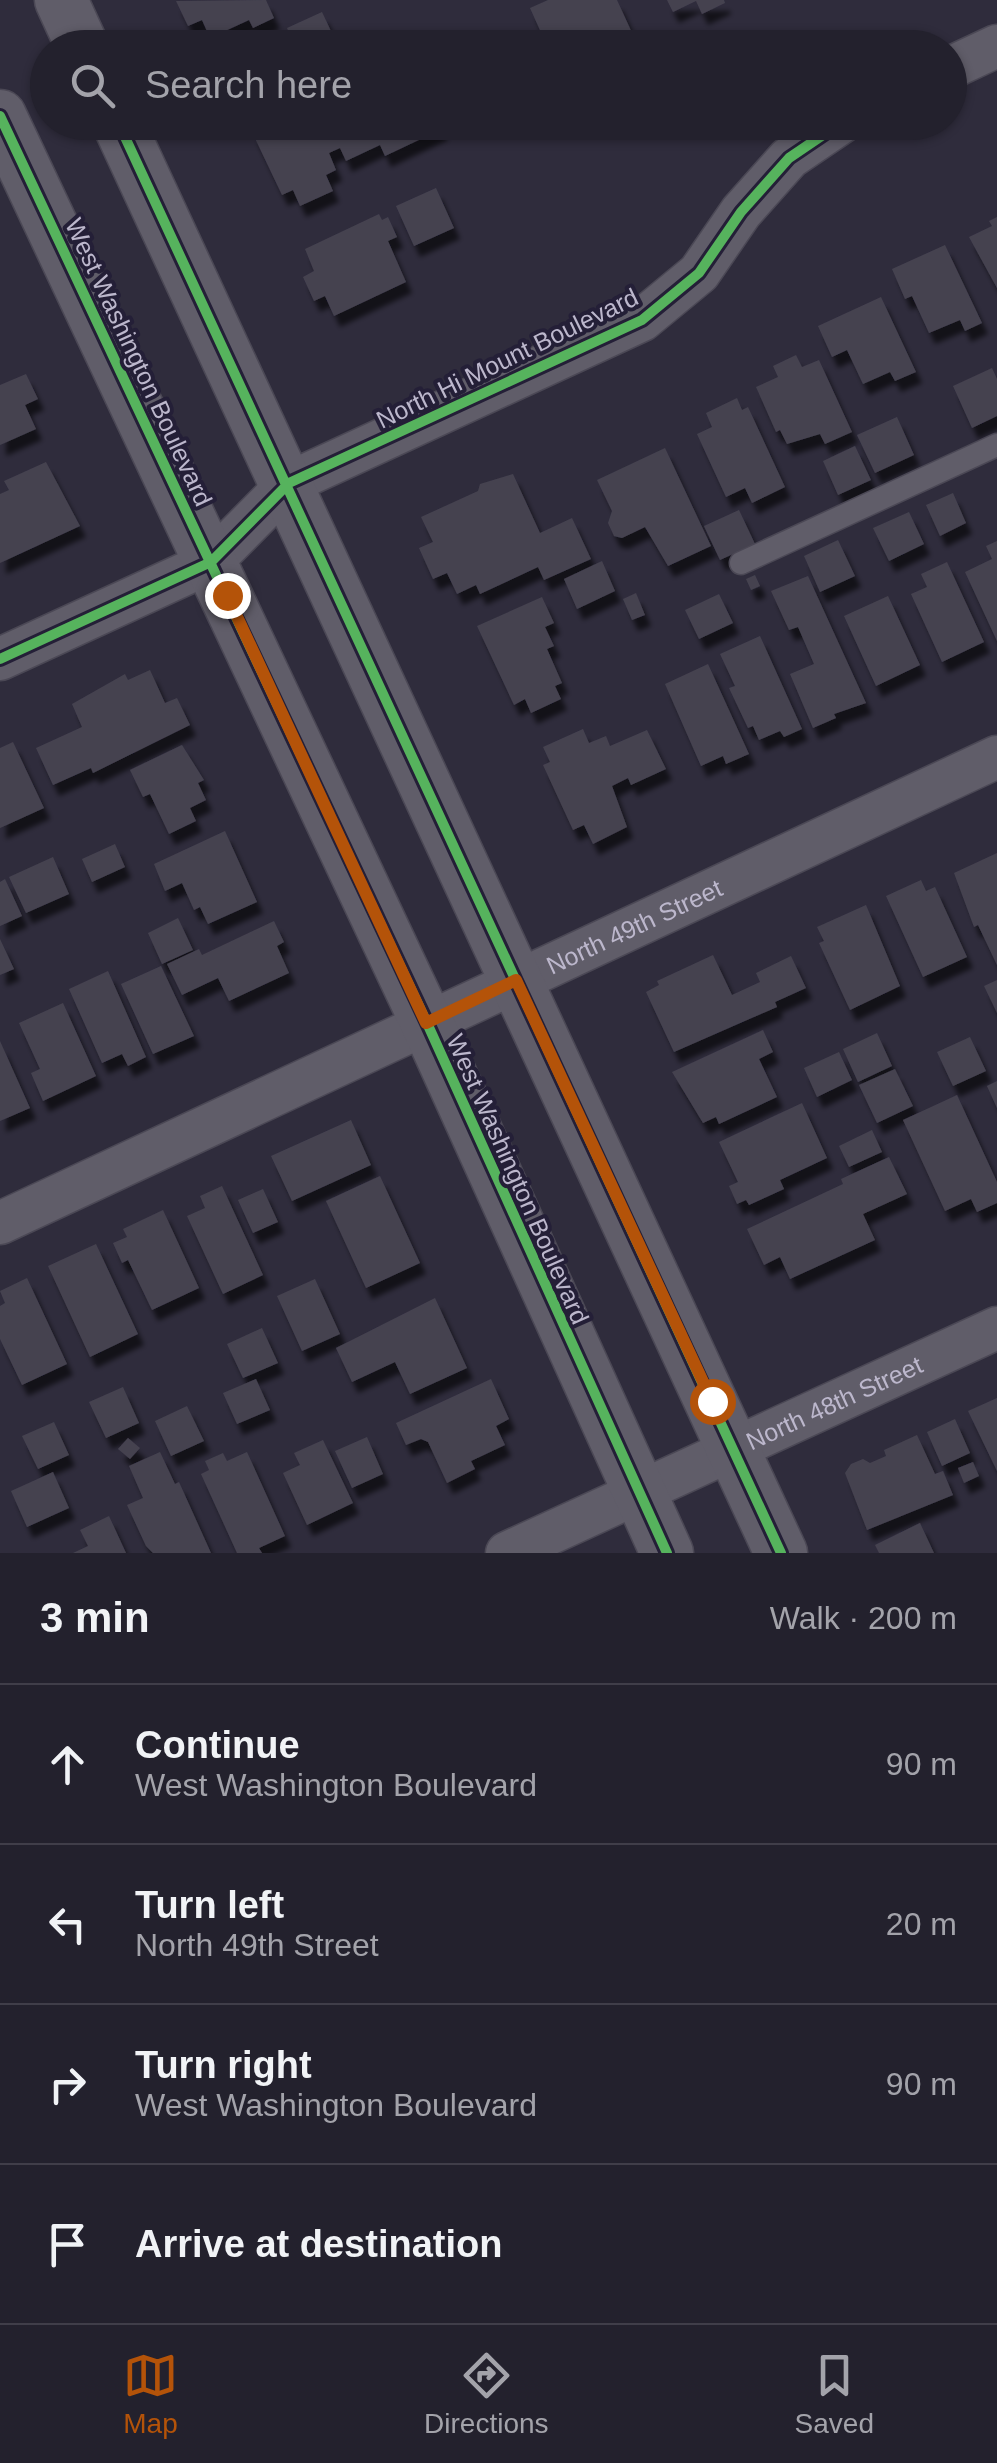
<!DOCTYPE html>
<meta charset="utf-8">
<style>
:root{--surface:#23212d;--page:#2b2935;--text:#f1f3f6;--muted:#a3a3aa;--line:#403e49;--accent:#b45309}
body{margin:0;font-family:Helvetica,sans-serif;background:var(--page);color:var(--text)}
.stop{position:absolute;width:30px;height:30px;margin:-22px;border:8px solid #b45309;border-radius:50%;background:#fff}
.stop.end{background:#b45309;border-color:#fff;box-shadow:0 2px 10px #0008}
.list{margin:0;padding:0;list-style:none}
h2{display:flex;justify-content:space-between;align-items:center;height:130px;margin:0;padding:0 40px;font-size:42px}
h2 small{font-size:32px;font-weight:400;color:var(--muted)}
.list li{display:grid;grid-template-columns:65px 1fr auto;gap:30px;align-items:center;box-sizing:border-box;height:160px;padding:0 40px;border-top:2px solid var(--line)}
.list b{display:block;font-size:38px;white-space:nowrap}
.list p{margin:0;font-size:32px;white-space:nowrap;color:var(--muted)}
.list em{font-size:32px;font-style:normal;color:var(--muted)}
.icon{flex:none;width:55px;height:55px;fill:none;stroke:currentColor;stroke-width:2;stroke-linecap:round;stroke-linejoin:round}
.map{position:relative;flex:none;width:997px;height:1553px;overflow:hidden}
.search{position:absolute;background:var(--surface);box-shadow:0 2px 8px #0004;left:30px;right:30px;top:30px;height:110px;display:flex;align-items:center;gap:25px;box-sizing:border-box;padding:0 35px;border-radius:55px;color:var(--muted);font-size:38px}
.sheet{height:770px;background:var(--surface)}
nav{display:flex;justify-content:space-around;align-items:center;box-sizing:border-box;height:140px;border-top:2px solid var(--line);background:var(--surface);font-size:28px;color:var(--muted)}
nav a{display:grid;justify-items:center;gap:5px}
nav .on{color:var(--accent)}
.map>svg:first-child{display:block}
</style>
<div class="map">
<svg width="997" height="1553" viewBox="0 0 997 1553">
<defs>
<filter id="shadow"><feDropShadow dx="6" dy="11" stdDeviation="2.5" flood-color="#0009"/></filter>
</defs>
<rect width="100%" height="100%" fill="#2f2c3c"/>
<!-- building -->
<path fill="#454250" filter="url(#shadow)" d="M 266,0 L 274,18 L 253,28 L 249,20 L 210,38 L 202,20 L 188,26 L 176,1 Z
M 548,0 L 617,0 L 639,48 L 548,48 L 530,8 Z
M 667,0 L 724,0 L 725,3 L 702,14 L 696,1 L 673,12 Z
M 322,12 L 338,46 L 295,48 L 287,28 Z
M 276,32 L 283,48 L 242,48 Z
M 273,122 L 439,122 L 442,129 L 385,156 L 380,145 L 346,161 L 340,148 L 329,153 L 336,170 L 326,175 L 333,191 L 300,206 L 293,190 L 282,195 L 252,132 Z
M 436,188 L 454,228 L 414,246 L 396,206 Z
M 379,214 L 382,220 L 388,217 L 397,237 L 388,241 L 406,282 L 334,316 L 325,296 L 314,301 L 303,277 L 314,271 L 305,249 Z
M 997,217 L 997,288 L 969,237 L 992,226 L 989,221 Z
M 945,245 L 982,323 L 965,331 L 960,320 L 929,333 L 912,296 L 905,299 L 892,269 Z
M 881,297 L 916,372 L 895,381 L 890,372 L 863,384 L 847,350 L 832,357 L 818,326 Z
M 796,355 L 802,367 L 819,360 L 852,432 L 825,444 L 820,434 L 787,444 L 780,430 L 776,432 L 756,387 L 778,377 L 773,366 Z
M 992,368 L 997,379 L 997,416 L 972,428 L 953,386 Z
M 26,374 L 38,399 L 25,405 L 36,429 L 0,445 L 0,385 Z
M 737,398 L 742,410 L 748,407 L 785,487 L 752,503 L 745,488 L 726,497 L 697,434 L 712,427 L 706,413 Z
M 897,417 L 914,455 L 875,473 L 857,435 Z
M 855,446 L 871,480 L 838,495 L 823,461 Z
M 665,448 L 711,546 L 668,566 L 645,527 L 622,538 L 614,536 L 608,523 L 612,511 L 597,480 Z
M 46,462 L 80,526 L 0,563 L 0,494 L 9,490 L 4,481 Z
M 513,474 L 540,533 L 572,518 L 591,559 L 544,580 L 538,567 L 480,594 L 476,585 L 457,594 L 447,573 L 433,579 L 419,548 L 433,542 L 421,517 L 478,491 L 480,484 Z
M 953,493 L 966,523 L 940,536 L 926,505 Z
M 739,510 L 755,544 L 720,560 L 704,526 Z
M 909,512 L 924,544 L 889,561 L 873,528 Z
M 838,540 L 855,576 L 820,592 L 804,556 Z
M 997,541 L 997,641 L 965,572 L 992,559 L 986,546 Z
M 602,561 L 615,591 L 577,609 L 564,579 Z
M 947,562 L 984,642 L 942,662 L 911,594 L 927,587 L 921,574 Z
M 755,575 L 760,586 L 751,590 L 746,579 Z
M 808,576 L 866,703 L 834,714 L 836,718 L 813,728 L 790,674 L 814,664 L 798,627 L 789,630 L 771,591 Z
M 636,593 L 645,615 L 632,620 L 623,599 Z
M 719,594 L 733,623 L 699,639 L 685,610 Z
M 888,596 L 920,665 L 876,686 L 844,616 Z
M 542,597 L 554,623 L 545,627 L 554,646 L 547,649 L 562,683 L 555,686 L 561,699 L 531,713 L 525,699 L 514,705 L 477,626 Z
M 760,636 L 802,729 L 784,737 L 780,731 L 759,740 L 753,726 L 748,728 L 729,688 L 735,686 L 720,654 Z
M 708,664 L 749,754 L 726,764 L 723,756 L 701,766 L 665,684 Z
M 150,670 L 165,703 L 177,698 L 190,725 L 93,773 L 91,768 L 53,785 L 36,748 L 82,727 L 72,704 L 125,674 L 128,680 Z
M 583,729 L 589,743 L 606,736 L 610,746 L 647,730 L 666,769 L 631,785 L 628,778 L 612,786 L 627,827 L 593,844 L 584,825 L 573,830 L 543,765 L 550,762 L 543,747 Z
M 13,742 L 44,808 L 0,828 L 0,748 Z
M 182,745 L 204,780 L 198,783 L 206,800 L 190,808 L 196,821 L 169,834 L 150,794 L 143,797 L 130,770 Z
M 225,831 L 257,902 L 208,924 L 200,907 L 194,910 L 182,883 L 165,891 L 154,864 Z
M 115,844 L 125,867 L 92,882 L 82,859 Z
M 997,853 L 997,965 L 978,925 L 974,927 L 954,873 Z
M 53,857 L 69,894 L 26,913 L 9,877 Z
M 5,879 L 22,916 L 0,926 L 0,882 Z
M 921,880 L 926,891 L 935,887 L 967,957 L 923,977 L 886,896 Z
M 866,905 L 900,986 L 850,1010 L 819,943 L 824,941 L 817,927 Z
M 178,918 L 193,950 L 162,964 L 148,933 Z
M 274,921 L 284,942 L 277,946 L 289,973 L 229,1001 L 218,978 L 182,995 L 167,964 L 199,949 L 202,955 Z
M 0,939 L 14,969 L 0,975 Z
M 713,955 L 732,995 L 760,982 L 756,973 L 791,956 L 806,988 L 775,1002 L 777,1007 L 674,1052 L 646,992 L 659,985 L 657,981 Z
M 161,966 L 194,1036 L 153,1054 L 121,984 Z
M 108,971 L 146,1057 L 128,1066 L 122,1054 L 102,1063 L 69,989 Z
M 997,980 L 997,1013 L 984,986 Z
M 63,1003 L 96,1076 L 43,1101 L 31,1073 L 40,1069 L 19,1023 Z
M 763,1030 L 773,1052 L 759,1059 L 777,1097 L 719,1124 L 716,1117 L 703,1123 L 672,1072 Z
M 877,1033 L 892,1066 L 858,1082 L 843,1049 Z
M 970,1037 L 986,1071 L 953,1086 L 937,1052 Z
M 0,1041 L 30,1108 L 0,1121 Z
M 839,1052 L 852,1080 L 817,1097 L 804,1068 Z
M 895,1069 L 913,1106 L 877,1123 L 859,1085 Z
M 997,1081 L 997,1108 L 987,1086 Z
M 957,1095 L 997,1182 L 997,1203 L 977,1212 L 971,1199 L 945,1211 L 903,1120 Z
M 802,1103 L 827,1158 L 780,1180 L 784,1189 L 749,1205 L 746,1200 L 737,1204 L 729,1186 L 738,1182 L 719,1142 Z
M 351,1120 L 371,1165 L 292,1201 L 271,1156 Z
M 872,1130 L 882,1152 L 849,1167 L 839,1146 Z
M 889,1157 L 907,1194 L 863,1214 L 875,1240 L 790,1279 L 780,1257 L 764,1265 L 747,1229 L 843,1184 L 841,1179 Z
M 380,1176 L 420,1263 L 366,1288 L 326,1201 Z
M 222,1186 L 263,1275 L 223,1294 L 187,1216 L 205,1208 L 200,1196 Z
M 263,1189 L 278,1222 L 253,1233 L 238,1200 Z
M 163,1210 L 199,1288 L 152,1310 L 128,1260 L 122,1263 L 113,1243 L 127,1237 L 123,1229 Z
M 96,1244 L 138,1334 L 90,1357 L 48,1266 Z
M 27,1278 L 67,1364 L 22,1385 L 0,1339 L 0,1306 L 5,1303 L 0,1291 Z
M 315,1279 L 340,1334 L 302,1351 L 277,1296 Z
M 435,1298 L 467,1368 L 410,1394 L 395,1362 L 352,1382 L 336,1348 Z
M 262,1328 L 278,1363 L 243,1378 L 227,1344 Z
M 256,1379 L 270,1410 L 237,1424 L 223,1393 Z
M 491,1379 L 509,1419 L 496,1426 L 505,1445 L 471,1461 L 475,1469 L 447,1483 L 428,1442 L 421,1439 L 406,1445 L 396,1423 Z
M 123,1387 L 139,1423 L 106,1438 L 89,1402 Z
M 997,1398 L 997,1471 L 968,1411 Z
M 187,1406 L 204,1441 L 171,1456 L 155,1421 Z
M 955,1419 L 970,1453 L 942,1466 L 927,1432 Z
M 54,1422 L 69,1455 L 38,1469 L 22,1436 Z
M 917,1435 L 935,1474 L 943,1471 L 953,1495 L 867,1530 L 845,1473 L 851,1464 L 863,1459 L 870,1463 L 886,1456 L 884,1450 Z
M 367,1437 L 383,1474 L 352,1488 L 335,1451 Z
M 128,1438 L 140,1448 L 130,1459 L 118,1449 Z
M 323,1440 L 353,1503 L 307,1525 L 283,1473 L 300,1465 L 294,1453 Z
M 160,1452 L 175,1484 L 179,1482 L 211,1553 L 153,1553 L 146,1546 L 127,1505 L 143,1498 L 129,1466 Z
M 247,1452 L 285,1536 L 259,1548 L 262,1553 L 237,1553 L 201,1474 L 209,1470 L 205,1461 L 223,1453 L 227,1461 Z
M 973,1462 L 979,1476 L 964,1483 L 958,1468 Z
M 53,1472 L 69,1508 L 27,1527 L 11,1491 Z
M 109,1516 L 126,1553 L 73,1553 L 88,1546 L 80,1530 Z
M 920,1523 L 934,1553 L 879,1553 L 875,1545 Z"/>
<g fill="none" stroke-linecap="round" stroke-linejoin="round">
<defs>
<path id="service" d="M 741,563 L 997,445"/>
<g id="minor">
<path d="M 950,68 L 997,46"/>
<path d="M 0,659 L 211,562 L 289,483 L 642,320 L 699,273 L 741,212 L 789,158 L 842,122"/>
<path id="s1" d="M 0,1223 L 997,757"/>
<path id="s2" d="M 507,1553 L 997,1328"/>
</g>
<path id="tertiary" d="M 61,0 L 83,48
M 0,116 L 427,1023 L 667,1553
M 118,122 L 781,1553"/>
</defs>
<!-- service casing -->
<use href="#service" stroke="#4b4855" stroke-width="25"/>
<!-- minor casing -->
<use href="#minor" stroke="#4b4855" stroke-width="45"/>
<!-- tertiary casing -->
<use href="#tertiary" stroke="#4b4855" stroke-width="55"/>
<!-- service -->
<use href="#service" stroke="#605d69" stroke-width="22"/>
<!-- minor -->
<use href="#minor" stroke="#605d69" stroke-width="42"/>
<!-- tertiary -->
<use href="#tertiary" stroke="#605d69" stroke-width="52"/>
<defs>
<path id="cycleway" d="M 0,116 L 427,1023 L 667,1553
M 118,122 L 781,1553
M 0,659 L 211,562 L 289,483 L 642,320 L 699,273 L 741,212 L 789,158 L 842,122"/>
</defs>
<!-- cycleway casing -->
<use href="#cycleway" stroke="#241f37" stroke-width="16"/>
<!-- cycleway -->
<use href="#cycleway" stroke="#56b35d" stroke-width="10"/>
</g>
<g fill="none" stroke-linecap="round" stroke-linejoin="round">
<!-- route -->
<path stroke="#b45309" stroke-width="12" d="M 227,595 L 426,1023 L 516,980 L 712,1401"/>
</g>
<g text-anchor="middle" stroke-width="8" stroke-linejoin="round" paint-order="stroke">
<!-- street labels -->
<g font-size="25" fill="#bcb7cc" stroke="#241f37">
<text transform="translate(507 358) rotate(-26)" y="9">North Hi Mount Boulevard</text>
<text transform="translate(139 362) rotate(65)" y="9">West Washington Boulevard</text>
<text dy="9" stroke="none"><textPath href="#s1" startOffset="700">North 49th Street</textPath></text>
<text transform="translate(518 1179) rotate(66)" y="9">West Washington Boulevard</text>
<text dy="9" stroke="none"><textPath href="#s2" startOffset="360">North 48th Street</textPath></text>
</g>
</g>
</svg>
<div class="stop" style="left:712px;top:1401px"></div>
<div class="stop end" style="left:227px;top:595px"></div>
<div class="search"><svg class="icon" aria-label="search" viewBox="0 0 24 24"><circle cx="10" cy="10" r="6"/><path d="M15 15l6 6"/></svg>Search here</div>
</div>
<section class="sheet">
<h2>3 min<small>Walk · 200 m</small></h2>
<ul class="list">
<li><svg class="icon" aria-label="ahead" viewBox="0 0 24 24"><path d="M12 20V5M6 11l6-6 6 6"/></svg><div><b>Continue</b><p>West Washington Boulevard</p></div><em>90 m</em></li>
<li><svg class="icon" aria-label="left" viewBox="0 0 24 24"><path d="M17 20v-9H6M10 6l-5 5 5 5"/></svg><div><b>Turn left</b><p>North 49th Street</p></div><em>20 m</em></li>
<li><svg class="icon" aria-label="right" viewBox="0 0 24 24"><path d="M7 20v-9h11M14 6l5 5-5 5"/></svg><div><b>Turn right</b><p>West Washington Boulevard</p></div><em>90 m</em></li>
<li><svg class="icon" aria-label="arrive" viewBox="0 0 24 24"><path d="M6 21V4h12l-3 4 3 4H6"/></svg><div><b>Arrive at destination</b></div></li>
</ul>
</section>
<nav>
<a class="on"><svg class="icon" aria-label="map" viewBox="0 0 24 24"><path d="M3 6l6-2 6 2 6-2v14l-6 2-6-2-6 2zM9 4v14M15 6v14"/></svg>Map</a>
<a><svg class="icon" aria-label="directions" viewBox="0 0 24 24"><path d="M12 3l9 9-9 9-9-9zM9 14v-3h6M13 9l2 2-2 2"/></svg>Directions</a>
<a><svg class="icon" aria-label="saved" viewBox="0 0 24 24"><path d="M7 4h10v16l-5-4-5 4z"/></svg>Saved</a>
</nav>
